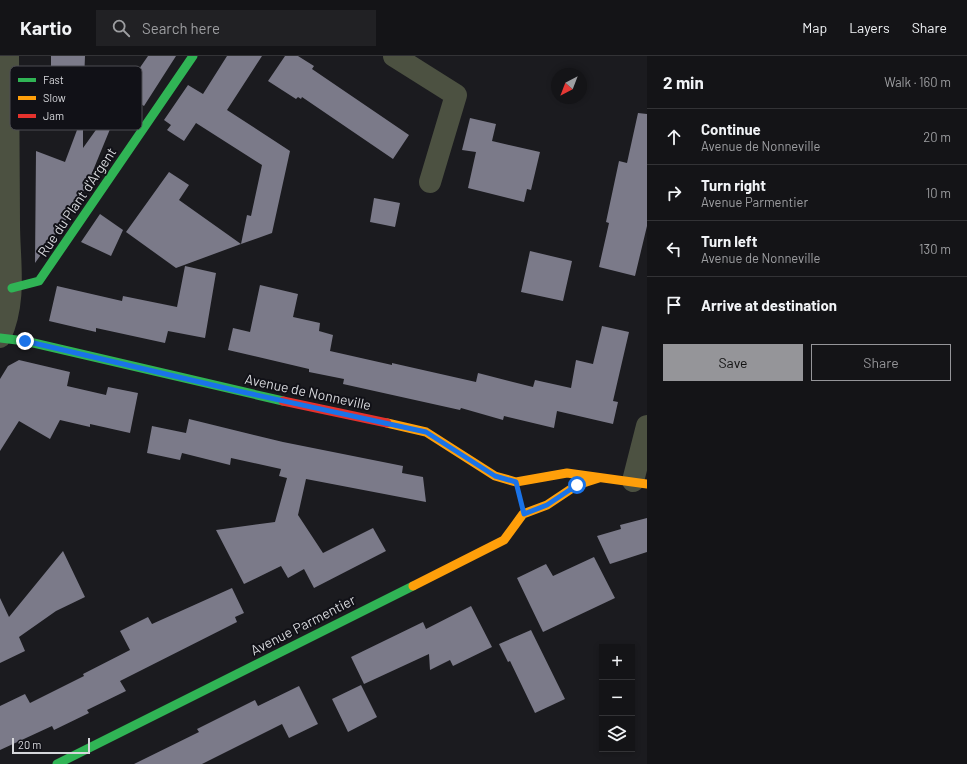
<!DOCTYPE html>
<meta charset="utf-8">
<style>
:root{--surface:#141417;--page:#212124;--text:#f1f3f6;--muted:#9d9ea1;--line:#333336;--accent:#959599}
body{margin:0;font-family:Barlow,sans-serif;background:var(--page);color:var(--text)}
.controls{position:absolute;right:12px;bottom:12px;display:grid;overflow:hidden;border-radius:0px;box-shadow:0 2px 6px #0003}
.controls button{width:36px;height:36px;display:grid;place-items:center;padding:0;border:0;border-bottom:1px solid var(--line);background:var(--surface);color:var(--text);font:20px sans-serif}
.compass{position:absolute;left:551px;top:12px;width:36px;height:36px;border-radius:50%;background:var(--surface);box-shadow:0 2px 6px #0003;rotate:222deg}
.scale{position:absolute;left:12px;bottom:10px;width:78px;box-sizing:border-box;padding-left:4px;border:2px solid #d6d7db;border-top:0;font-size:11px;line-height:14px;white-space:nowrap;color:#d6d7db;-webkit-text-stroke:3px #111117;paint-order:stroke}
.stop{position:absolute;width:12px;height:12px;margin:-9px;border:3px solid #1a73e8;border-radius:50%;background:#fff}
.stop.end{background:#1a73e8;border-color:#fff;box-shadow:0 1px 4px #0008}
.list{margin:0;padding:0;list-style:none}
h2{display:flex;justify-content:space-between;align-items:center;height:52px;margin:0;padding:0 16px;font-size:17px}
h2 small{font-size:13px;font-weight:400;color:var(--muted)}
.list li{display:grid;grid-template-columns:26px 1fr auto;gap:12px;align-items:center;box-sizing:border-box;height:56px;padding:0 16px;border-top:1px solid var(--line)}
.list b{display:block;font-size:15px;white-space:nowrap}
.list p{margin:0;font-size:13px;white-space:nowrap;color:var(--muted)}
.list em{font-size:13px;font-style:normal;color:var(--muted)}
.actions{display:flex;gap:8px;padding:12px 16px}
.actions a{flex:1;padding:9px 0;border:1px solid var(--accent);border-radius:0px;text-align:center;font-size:14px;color:var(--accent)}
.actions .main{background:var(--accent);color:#111}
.icon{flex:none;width:22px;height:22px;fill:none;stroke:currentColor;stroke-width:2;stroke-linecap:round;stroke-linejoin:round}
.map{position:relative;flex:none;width:647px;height:708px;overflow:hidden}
header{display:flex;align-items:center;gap:24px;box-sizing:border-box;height:56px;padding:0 20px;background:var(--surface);border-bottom:1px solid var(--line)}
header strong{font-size:19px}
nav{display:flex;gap:22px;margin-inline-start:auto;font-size:14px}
.search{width:280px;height:36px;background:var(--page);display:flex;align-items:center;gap:10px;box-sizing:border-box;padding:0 14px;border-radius:0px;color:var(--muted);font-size:15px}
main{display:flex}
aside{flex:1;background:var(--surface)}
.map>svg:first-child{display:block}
</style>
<header>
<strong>Kartio</strong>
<div class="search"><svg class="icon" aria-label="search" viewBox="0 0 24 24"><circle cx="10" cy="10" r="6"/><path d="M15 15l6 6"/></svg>Search here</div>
<nav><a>Map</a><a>Layers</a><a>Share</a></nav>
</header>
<main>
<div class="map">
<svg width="647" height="708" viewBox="0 0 647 708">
<rect width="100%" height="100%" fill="#1b1b1f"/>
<!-- building -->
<path fill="#7b7a89" d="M 51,0 L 85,0 L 84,26 L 51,25 Z
M 148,0 L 176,0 L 144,50 L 123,36 Z
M 227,0 L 262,0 L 227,54 L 290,95 L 272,177 L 241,188 L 247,159 L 251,160 L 262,109 L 196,67 L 184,85 L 167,74 L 171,69 L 164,64 L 188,29 L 203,38 Z
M 285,0 L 298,0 L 314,10 L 312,13 L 409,79 L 393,103 L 302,41 L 301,43 L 298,41 L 296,43 L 268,25 Z
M 108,57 L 115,61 L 92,117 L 95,118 L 78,143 L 80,144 L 35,207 L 36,95 L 65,106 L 80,66 L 83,66 L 83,92 Z
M 638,57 L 647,58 L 647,170 L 635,220 L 599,211 L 609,167 L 606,166 L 619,105 L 627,107 Z
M 470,62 L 496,68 L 492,85 L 540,96 L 531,134 L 527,133 L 524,146 L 468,132 L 476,96 L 462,94 Z
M 169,116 L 189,129 L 179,144 L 241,188 L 176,212 L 126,176 Z
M 374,142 L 400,147 L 395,171 L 370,166 Z
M 100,158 L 123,174 L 111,200 L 81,186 Z
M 530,195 L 572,205 L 563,245 L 521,236 Z
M 185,210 L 216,217 L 205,282 L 168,275 L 165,287 L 96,272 L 96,276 L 49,265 L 57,230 L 122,245 L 123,240 L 177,251 Z
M 260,229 L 298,238 L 293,261 L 320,267 L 319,275 L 333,279 L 330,295 L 392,309 L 392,307 L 476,326 L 478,317 L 533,331 L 535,324 L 571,332 L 576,304 L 593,308 L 602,270 L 629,276 L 613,345 L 618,346 L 613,368 L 557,355 L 554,372 L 504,360 L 503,364 L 461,352 L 460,354 L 343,328 L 344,323 L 309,316 L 309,313 L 228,294 L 233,272 L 250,276 Z
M 19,304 L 70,316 L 67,330 L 106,339 L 108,331 L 138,337 L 130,377 L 90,368 L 90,371 L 60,364 L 50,383 L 19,365 L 0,395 L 0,323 L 8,310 Z
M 189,363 L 283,386 L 403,410 L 402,417 L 423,421 L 426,446 L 306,423 L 298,459 L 323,497 L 373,472 L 386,495 L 314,532 L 304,513 L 288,522 L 281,510 L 244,528 L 216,474 L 275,466 L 287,422 L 279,420 L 281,413 L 231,402 L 230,409 L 182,397 L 180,404 L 147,397 L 152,370 L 186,377 Z
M 647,462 L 647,496 L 610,508 L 597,480 L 621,473 L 620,469 Z
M 63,495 L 85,541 L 56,555 L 19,581 L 25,595 L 0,607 L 0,542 L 9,561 Z
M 594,501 L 615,542 L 543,576 L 517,522 L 546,508 L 553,520 Z
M 232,532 L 244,557 L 235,561 L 237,566 L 120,625 L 126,635 L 87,654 L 89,657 L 54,674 L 52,670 L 0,694 L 0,650 L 25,638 L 30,647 L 84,620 L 83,618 L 130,594 L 120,575 L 148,561 L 152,568 Z
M 471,550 L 492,591 L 453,610 L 450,604 L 430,614 L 429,598 L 364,628 L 351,601 L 423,566 L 426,573 Z
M 531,574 L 565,643 L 535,657 L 510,605 L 508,606 L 499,588 Z
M 361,629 L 377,661 L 348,676 L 332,643 Z
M 299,630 L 318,668 L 289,682 L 282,668 L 202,708 L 134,708 L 199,676 L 197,673 L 255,644 L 258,650 Z"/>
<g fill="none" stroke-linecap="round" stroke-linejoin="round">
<!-- street -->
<path stroke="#4c5141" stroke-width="22" d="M 394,0 L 456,39 L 430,126
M 0,281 C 17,244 9,206 9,167 C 9,112 8,56 8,0
M 633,425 L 647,370"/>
<!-- fast -->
<path stroke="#30b455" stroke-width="9" d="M 12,232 L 39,225 L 193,0
M 0,282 L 25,285 L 283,345
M 57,708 L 413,530"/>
<!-- slow -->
<path stroke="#ff9f0a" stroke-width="9" d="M 387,367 L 426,376 L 495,420 L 516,426 L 567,417 L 647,428
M 413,530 L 504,484 L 523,458 L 547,449 L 577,429 L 599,422"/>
<!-- jam -->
<path stroke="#e5322d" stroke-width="9" d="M 283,345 L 387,367"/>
</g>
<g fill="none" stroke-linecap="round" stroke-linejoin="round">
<!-- route -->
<path stroke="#1a73e8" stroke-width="5" d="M 25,285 L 238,335 L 426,376 L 495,420 L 516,426 L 524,458 L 547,449 L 577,429"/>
</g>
<g text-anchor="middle" stroke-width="4" stroke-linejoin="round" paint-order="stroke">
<!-- street labels -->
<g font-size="14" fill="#d6d7db" stroke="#111117">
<text transform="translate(77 146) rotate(-56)" y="5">Rue du Plant d'Argent</text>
<text transform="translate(308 336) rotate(12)" y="5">Avenue de Nonneville</text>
<text transform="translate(303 569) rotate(-27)" y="5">Avenue Parmentier</text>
</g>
</g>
<!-- legend -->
<rect x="10" y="10" width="132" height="64" rx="6" fill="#111117" stroke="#4c4c52" stroke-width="1"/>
<rect x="18" y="22" width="18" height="4" fill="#30b455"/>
<rect x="18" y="40" width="18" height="4" fill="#ff9f0a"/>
<rect x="18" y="58" width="18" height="4" fill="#e5322d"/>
<g font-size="11" fill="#d6d7db">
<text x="43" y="28">Fast</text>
<text x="43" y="46">Slow</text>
<text x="43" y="64">Jam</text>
</g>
</svg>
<div class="controls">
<button>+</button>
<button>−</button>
<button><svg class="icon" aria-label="layers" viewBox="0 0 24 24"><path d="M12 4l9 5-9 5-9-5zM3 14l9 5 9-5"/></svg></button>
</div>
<svg class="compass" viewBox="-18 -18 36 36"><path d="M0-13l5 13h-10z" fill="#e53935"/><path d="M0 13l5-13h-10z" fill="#9d9ea1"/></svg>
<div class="scale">20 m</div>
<div class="stop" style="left:577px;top:429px"></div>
<div class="stop end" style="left:25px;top:285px"></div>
</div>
<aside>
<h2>2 min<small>Walk · 160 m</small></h2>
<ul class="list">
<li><svg class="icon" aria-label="ahead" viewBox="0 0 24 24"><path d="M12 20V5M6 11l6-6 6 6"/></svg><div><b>Continue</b><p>Avenue de Nonneville</p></div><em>20 m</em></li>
<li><svg class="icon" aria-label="right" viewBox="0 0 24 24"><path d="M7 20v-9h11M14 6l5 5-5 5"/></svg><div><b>Turn right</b><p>Avenue Parmentier</p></div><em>10 m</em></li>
<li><svg class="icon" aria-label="left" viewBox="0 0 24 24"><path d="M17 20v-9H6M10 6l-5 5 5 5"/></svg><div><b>Turn left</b><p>Avenue de Nonneville</p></div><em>130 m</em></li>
<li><svg class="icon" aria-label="arrive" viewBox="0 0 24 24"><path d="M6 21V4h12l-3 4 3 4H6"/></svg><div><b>Arrive at destination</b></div></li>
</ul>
<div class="actions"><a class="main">Save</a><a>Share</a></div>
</aside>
</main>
